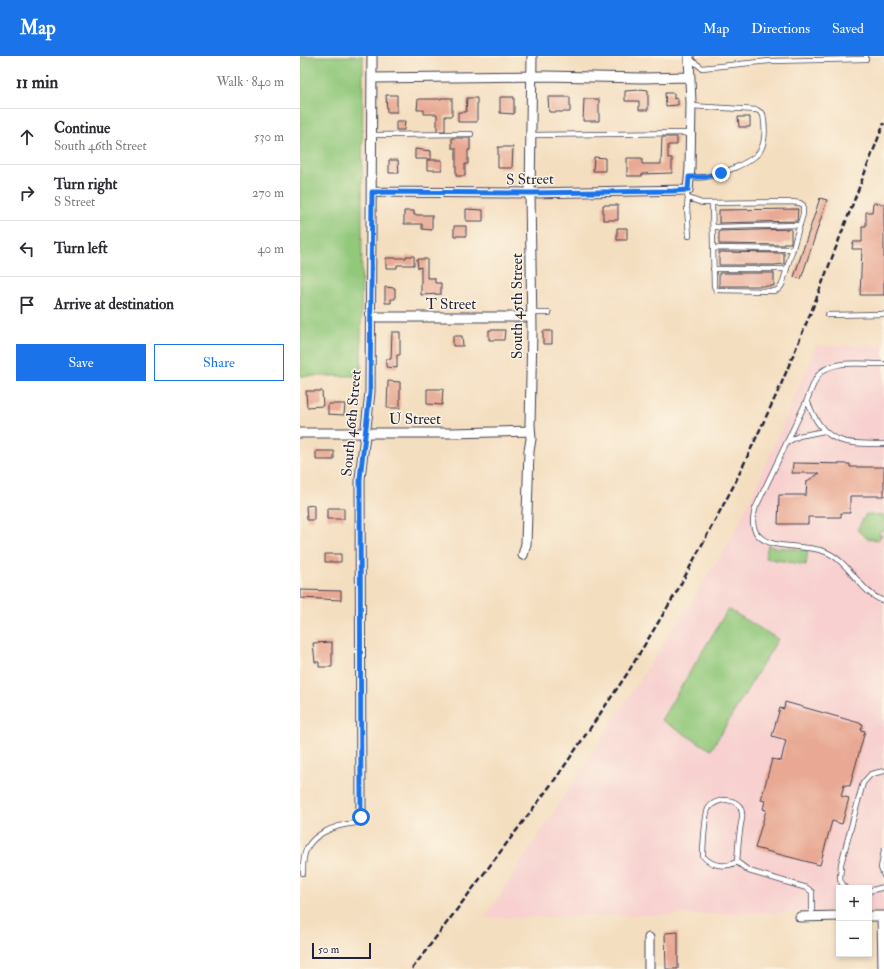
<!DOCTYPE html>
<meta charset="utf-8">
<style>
:root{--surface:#fff;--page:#f7f7f7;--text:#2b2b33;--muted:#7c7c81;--line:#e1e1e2;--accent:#1a73e8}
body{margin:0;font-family:"IM FELL Double Pica",serif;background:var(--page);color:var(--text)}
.controls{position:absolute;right:12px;bottom:12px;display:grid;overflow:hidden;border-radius:0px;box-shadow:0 2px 6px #0003}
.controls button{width:36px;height:36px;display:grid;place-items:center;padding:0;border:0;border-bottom:1px solid var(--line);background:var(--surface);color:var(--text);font:20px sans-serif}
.scale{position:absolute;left:12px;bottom:10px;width:59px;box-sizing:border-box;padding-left:4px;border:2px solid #22223b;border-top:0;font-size:11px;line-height:14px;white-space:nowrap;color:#22223b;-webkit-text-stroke:3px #fcf5e5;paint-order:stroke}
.stop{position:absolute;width:12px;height:12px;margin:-9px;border:3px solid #1a73e8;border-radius:50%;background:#fff}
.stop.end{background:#1a73e8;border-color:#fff;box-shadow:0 1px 4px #0008}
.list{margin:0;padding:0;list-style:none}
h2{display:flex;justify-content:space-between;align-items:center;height:52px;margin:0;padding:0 16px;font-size:17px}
h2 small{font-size:13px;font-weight:400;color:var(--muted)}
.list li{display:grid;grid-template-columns:26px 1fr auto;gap:12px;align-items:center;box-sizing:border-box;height:56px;padding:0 16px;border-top:1px solid var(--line)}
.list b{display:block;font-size:15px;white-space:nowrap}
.list p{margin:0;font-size:13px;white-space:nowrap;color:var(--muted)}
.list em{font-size:13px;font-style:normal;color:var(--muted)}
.actions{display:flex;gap:8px;padding:12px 16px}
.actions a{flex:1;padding:9px 0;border:1px solid var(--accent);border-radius:0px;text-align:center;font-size:14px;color:var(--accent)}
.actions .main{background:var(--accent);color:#fff}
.icon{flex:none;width:22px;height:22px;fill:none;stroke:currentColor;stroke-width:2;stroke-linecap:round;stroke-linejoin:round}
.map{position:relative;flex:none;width:584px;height:913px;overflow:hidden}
header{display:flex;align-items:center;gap:24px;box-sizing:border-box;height:56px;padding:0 20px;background:var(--accent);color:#fff}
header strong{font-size:19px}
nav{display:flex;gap:22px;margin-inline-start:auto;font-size:14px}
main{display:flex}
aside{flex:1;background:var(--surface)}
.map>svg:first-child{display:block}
</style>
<header>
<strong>Map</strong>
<nav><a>Map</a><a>Directions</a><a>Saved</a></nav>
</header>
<main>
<aside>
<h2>11 min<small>Walk · 840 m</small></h2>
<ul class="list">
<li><svg class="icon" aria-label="ahead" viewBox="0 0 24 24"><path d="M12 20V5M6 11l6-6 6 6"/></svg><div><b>Continue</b><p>South 46th Street</p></div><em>530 m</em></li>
<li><svg class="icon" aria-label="right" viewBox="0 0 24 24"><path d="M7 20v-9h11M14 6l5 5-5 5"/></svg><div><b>Turn right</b><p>S Street</p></div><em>270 m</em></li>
<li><svg class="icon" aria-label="left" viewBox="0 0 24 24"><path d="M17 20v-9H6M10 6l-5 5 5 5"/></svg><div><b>Turn left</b></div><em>40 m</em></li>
<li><svg class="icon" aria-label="arrive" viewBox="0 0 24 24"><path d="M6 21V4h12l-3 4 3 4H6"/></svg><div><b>Arrive at destination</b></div></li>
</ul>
<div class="actions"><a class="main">Save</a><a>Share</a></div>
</aside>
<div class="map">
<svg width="584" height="913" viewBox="0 0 584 913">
<rect width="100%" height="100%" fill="#fcf5e5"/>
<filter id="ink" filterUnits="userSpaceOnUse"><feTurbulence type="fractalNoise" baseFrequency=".025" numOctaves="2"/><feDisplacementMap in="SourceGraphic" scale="8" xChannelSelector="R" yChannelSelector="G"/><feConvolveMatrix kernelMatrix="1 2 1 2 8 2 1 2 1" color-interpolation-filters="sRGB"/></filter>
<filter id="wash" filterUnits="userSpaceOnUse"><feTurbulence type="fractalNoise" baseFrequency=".012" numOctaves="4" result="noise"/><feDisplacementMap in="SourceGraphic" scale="16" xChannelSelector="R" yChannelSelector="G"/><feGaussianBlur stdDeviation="0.9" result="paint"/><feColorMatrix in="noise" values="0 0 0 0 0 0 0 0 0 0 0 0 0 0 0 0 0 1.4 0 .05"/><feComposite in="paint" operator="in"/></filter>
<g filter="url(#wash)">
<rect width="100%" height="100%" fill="#f4dec0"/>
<!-- built -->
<path fill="#f7d0cf" d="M 584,288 L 584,856 L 569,856 L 569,832 L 539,832 L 539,856 L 185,862 L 434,479 L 480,376 L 516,290 Z"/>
<!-- green -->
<path fill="#91c87a" stroke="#5a755a" d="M 0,0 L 63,0 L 61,320 L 0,320 Z
M 566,458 L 584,459 L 584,476 L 580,475 L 579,479 L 582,479 L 578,484 L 568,483 L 558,475 L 558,472 Z
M 468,489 L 473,491 L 508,494 L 506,509 L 465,502 Z
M 428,553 L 478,583 L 411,694 L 361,664 Z"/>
<g id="blocks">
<!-- building -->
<path fill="#e8a893" d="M 340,33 L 348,34 L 348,54 L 339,54 L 339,45 L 325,45 L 325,35 L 340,34 Z
M 365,37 L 374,37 L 374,43 L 378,42 L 378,49 L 366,50 Z
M 86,39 L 97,39 L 97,56 L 87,56 Z
M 200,41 L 214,41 L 214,58 L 200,57 Z
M 248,41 L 270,41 L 270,56 L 249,56 Z
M 141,42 L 152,42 L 152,60 L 145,60 L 145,75 L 137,75 L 137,58 L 124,58 L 124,54 L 117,54 L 118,43 L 141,43 Z
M 167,42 L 177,42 L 177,66 L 158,66 L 158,56 L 166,56 Z
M 284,43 L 299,43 L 299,65 L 283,65 Z
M 438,61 L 450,61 L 450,71 L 439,71 Z
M 96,65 L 105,65 L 104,74 L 96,74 Z
M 362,81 L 377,81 L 377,89 L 368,89 L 368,102 L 372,102 L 372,117 L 342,118 L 342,120 L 327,120 L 327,102 L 342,102 L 342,108 L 361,108 Z
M 152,82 L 170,82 L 170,94 L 168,94 L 168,108 L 165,108 L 165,120 L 156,120 L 156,92 L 152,92 Z
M 198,91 L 213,91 L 212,112 L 198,112 Z
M 115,93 L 131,95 L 131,103 L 115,103 Z
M 294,101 L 305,102 L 305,115 L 293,115 Z
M 89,104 L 98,104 L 99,117 L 89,117 Z
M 127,104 L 142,104 L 142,114 L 127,114 Z
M 520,142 L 527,144 L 501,223 L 494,221 Z
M 573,147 L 584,148 L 584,239 L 560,239 L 562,193 L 552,193 L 553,186 L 562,186 L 562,170 L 566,170 L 566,156 L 572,156 Z
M 303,149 L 318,149 L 318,164 L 303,164 Z
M 166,153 L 183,154 L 183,165 L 166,165 Z
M 498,153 L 497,165 L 419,167 L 419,154 Z
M 104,155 L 114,155 L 114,159 L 132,159 L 132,174 L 122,173 L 122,168 L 104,168 Z
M 154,170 L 166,170 L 166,180 L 154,180 Z
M 317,172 L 327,172 L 327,184 L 317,184 Z
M 491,173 L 491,187 L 484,187 L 484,189 L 419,188 L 419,175 Z
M 419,196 L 484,197 L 484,208 L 474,209 L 419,209 Z
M 106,200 L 114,200 L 114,209 L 97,209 L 97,212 L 86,212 L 86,202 L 106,202 Z
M 117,203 L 127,203 L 127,222 L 135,222 L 135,227 L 141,227 L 141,238 L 121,239 L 121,211 L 118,212 Z
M 419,217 L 474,217 L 474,230 L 419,230 Z
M 85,231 L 95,232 L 95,243 L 91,243 L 91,247 L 85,247 Z
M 189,274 L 205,274 L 204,284 L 189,284 Z
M 243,275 L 252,275 L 252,288 L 243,288 Z
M 92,276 L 100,276 L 100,299 L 97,299 L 97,312 L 86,311 L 86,303 L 91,303 Z
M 153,280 L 162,280 L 163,290 L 153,290 Z
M 88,325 L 100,326 L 100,352 L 87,352 Z
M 127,333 L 143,333 L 142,349 L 127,348 Z
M 6,335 L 22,335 L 23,350 L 7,351 Z
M 28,348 L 45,348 L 44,359 L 28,358 Z
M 16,395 L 34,395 L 34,404 L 16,404 Z
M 493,407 L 550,408 L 550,411 L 584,411 L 584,440 L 550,440 L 550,457 L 541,457 L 541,461 L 508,461 L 508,468 L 478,468 L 479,439 L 506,439 L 507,425 L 520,417 L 492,417 Z
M 14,449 L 14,464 L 7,464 L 6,450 Z
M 27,452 L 44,452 L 44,463 L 27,463 Z
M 25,498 L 41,498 L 41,506 L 25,506 Z
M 0,534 L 41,535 L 41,544 L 0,542 Z
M 32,586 L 32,611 L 19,611 L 19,606 L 15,606 L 13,587 Z
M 485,646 L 563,668 L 561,674 L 565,675 L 550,730 L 544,729 L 541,740 L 549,742 L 542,768 L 532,765 L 520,809 L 455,792 L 466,754 L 463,753 L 465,745 L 461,744 L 472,703 L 481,705 L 486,684 L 472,680 L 480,652 L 484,653 Z
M 378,876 L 378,913 L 366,913 L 365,877 Z"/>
</g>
</g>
<g filter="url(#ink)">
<use href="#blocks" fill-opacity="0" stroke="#423e4f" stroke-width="1"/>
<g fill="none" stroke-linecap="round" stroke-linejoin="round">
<defs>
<path id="service" d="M 389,2 L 402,12 L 470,5 L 566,3 L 566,0
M 72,79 L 171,78
M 231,79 L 390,77
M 389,121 C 394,121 400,122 405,121 C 418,120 453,106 460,95 C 466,85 465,69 463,58 L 457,54 L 391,50
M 385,134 L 388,142 L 402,147 L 492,146 L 500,147 L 503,149 L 503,158 L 482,229 L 479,233 L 475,235 L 416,234 L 414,230 L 412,147
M 388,142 L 387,151 L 389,180
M 413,171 L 500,169
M 413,192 L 493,193
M 413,213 L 487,213
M 231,257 L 249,257
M 528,259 L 584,258
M 584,308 C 565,309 528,302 517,321 C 513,328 510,337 507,344 C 523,388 542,388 584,388
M 507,344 L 455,453 C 453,462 451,471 458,479 C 472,495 506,487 526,496 C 550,506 560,537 584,545
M 487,386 L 499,380 L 524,375
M 584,794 L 581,812 L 584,820
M 437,806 C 425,812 411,810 403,800 C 403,792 405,759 408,753 C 415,741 440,740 442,757 C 443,763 440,769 440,775 C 438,785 438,796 437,806 L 449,815 L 507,832 L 512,836 L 512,861
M 3,817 C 3,812 3,806 4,801 C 8,778 36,769 56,767 L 61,761
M 545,832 L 540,824 L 541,808 L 563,727 L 571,718 L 584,715
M 569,835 L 584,831"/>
<path id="minor" d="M 72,22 L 244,20 L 343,22 L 389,21
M 72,136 L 230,137 L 388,134 L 390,112 L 391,47 L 389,0
M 71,261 L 231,261
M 0,377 L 151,377 L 230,375
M 223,499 L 226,488 L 229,395 L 231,383 L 230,369 L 232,274 L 230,137 L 232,0
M 61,761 L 60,423 C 63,394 67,365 70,336 L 72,0
M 569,860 L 584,860
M 582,860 L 583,913
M 500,861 L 539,860
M 349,882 L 349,913"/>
</defs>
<!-- service casing -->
<use href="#service" stroke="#423e4f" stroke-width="6"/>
<!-- minor casing -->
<use href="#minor" stroke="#423e4f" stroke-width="11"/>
<!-- service -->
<use href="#service" stroke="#fff" stroke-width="4.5"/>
<!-- minor -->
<use href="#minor" stroke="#fff" stroke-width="9"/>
<!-- rail -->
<path stroke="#22223b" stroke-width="2.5" stroke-dasharray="6 3" stroke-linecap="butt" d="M 112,913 L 259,718 L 327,618 L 376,537 L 434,429 L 480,331 L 513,251 L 584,67"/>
</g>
</g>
<g fill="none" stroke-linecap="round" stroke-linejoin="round" filter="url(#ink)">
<!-- route -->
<path stroke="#1a73e8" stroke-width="5" d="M 61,761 L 60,423 C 63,394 67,365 70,336 L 72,136 L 230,137 L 373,135 L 388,134 L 389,121 L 405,121 L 421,117"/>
</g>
<g text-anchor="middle" stroke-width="3" stroke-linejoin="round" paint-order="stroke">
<!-- street labels -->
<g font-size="15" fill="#22223b" stroke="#fcf5e5">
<text transform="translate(230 123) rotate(-1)" y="5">S Street</text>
<text x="151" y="253">T Street</text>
<text transform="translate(217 250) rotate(-90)" y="5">South 45th Street</text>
<text x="115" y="368">U Street</text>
<text transform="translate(51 367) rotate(-85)" y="5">South 46th Street</text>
</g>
</g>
</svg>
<div class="controls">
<button>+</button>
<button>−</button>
</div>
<div class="scale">50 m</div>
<div class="stop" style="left:61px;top:761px"></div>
<div class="stop end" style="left:421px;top:117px"></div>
</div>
</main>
